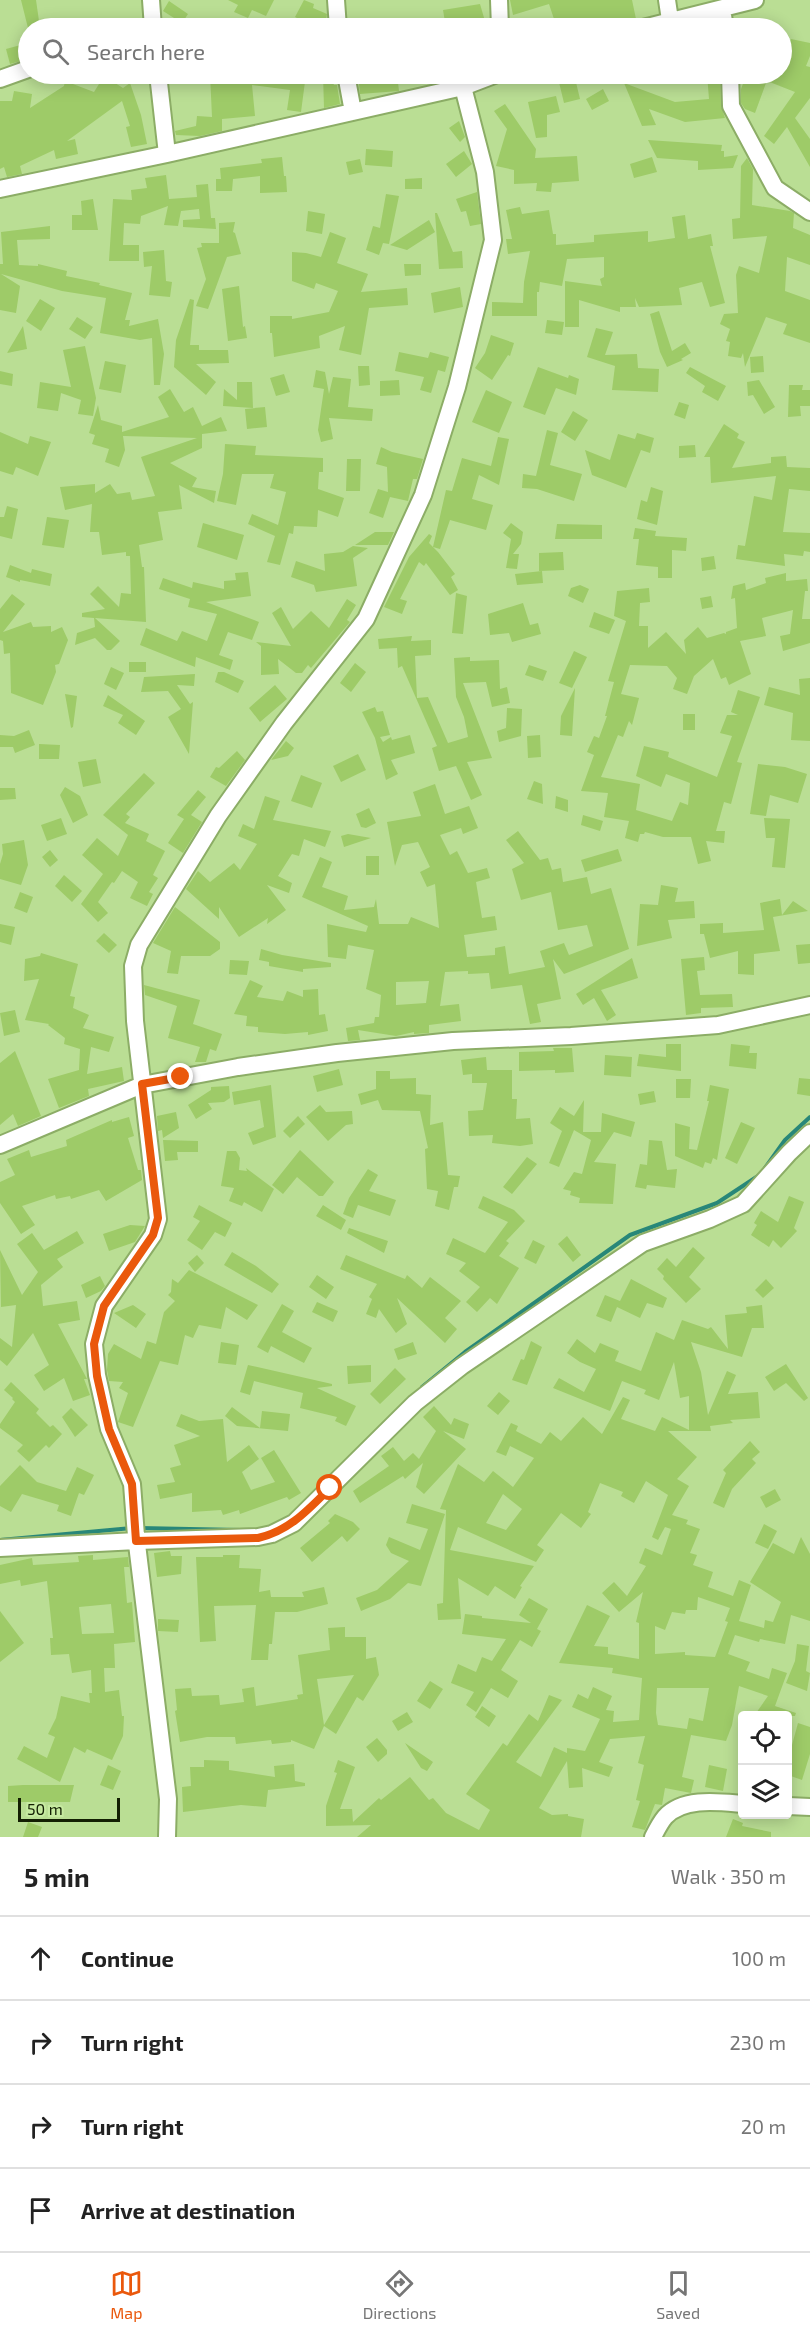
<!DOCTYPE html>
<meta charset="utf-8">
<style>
:root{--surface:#fff;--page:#f2f2f2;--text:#222;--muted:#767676;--line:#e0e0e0;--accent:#ea580c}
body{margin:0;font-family:"Exo 2",sans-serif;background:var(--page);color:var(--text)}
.controls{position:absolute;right:18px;bottom:18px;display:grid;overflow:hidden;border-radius:6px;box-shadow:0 3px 15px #0003}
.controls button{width:54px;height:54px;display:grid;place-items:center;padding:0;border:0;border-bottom:2px solid var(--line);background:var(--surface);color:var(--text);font:30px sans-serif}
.scale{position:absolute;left:18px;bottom:15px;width:102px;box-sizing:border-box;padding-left:6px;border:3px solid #131f03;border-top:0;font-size:16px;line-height:21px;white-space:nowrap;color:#131f03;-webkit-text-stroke:4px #c7eba1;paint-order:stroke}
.stop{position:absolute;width:18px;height:18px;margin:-14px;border:4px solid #ea580c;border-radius:50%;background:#fff}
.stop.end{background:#ea580c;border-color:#fff;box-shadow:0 2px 6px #0008}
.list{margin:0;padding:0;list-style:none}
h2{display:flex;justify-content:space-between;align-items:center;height:78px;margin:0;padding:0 24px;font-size:26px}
h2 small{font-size:20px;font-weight:400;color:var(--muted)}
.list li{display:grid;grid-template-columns:39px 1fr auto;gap:18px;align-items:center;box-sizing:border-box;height:84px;padding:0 24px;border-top:2px solid var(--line)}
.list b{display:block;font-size:22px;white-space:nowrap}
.list em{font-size:20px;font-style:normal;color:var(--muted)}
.icon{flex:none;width:33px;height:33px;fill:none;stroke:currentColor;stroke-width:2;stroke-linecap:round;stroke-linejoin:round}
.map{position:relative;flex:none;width:810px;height:1837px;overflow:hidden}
.search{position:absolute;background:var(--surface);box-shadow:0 3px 15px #0003;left:18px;right:18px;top:18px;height:66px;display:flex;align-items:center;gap:15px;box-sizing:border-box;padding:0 21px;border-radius:33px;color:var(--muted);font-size:22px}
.sheet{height:414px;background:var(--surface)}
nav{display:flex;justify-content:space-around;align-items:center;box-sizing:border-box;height:84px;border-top:2px solid var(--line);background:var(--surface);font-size:16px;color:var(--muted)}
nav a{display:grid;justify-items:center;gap:3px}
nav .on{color:var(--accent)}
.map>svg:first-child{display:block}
</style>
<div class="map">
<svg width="810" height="1837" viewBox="0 0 810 1837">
<rect width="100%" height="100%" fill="#bade94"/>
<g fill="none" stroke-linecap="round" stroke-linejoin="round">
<!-- stream -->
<path stroke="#288779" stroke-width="4" d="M 765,1168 L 785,1140 L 810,1117
M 422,1387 L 465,1352 L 630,1235 L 717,1203 L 761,1174
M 139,1528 L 240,1530
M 0,1540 L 132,1528"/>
</g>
<!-- building -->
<path fill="#9ecb68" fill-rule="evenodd" d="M 21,0 L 36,0 L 40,28 L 28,28 Z
M 228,0 L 274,0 L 266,16 L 252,10 L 248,18 L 234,12 L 238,5 Z
M 304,0 L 314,4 L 313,8 L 327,14 L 325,27 L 307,18 L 305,22 L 295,17 Z
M 510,0 L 632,0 L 636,19 L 607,24 L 608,28 L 593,28 L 590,18 L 566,25 L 568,28 L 557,28 L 549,4 L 513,15 Z
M 169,1 L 188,14 L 182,23 L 163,11 Z
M 480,4 L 487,28 L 446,28 L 443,10 Z
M 791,39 L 810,43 L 810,56 L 806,66 L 810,67 L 810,98 L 795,118 L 810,139 L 810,167 L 787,127 L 774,144 L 764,136 L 795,92 L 749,74 L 782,74 L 782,52 L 788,54 Z
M 28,43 L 28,59 L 10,64 L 6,49 Z
M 210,74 L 306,74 L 301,112 L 287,110 L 290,90 L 252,85 L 255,116 L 222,119 L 222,131 L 200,136 L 176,135 L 175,131 L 196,126 L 197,116 L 212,117 Z
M 323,74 L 329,74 L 334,85 L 337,85 L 340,104 L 324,108 Z
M 369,74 L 397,74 L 399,91 L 360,94 L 358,75 Z
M 557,74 L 574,74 L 580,99 L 564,103 Z
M 707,74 L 720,74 L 721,106 L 725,118 L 685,122 L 649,109 L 656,125 L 642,126 L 624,83 L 675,102 L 709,99 Z
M 104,76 L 123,88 L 130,83 L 141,115 L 147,144 L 131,147 L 126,127 L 130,126 L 122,101 L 67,141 L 75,139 L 78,154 L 56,159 L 54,150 L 20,166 L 22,174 L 7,177 L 4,167 L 0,169 L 0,101 L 12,101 L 14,91 L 32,94 L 30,108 L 64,86 L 65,81 L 94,92 Z
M 746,76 L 766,83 L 755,113 L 745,109 L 741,103 L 741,89 Z
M 603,89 L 609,101 L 592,110 L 586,99 Z
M 556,96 L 560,112 L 547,115 L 547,137 L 536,138 L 528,102 Z
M 505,104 L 536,149 L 535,158 L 577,156 L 579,181 L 552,183 L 551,192 L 536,191 L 537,183 L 514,184 L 514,170 L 496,166 L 507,129 L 494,111 Z
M 459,121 L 465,137 L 460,142 L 449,128 Z
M 648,140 L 722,145 L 721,151 L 724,151 L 724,157 L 738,155 L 733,168 L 698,170 L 698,161 L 657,158 Z
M 366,149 L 393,151 L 392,167 L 365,165 Z
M 464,151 L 472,164 L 456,177 L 446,164 Z
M 282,157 L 284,176 L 286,176 L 287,192 L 260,193 L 260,176 L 233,179 L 232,191 L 216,191 L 216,179 L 221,179 L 220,168 L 262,163 L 261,159 Z
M 652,157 L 657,172 L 634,178 L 630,164 Z
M 747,158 L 753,169 L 752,205 L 790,211 L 794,213 L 793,228 L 810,235 L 810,265 L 787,257 L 785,291 L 810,300 L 810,343 L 783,334 L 787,324 L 766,317 L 745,367 L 743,353 L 741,358 L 728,356 L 730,342 L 726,341 L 730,329 L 720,324 L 724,314 L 738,313 L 736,275 L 739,266 L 759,273 L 767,236 L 733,239 L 732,219 L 740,218 L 741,166 Z
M 360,159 L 363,172 L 349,175 L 346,162 Z
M 166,175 L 169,199 L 197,197 L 196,185 L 208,184 L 211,218 L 215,218 L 216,229 L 183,227 L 183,220 L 200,219 L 199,209 L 181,211 L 178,226 L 164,225 L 168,206 L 141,216 L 140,224 L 124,223 L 123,245 L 139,245 L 139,261 L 109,261 L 113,199 L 132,200 L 131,190 L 147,188 L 145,178 Z
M 422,178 L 422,189 L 405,189 L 405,179 Z
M 477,192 L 481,224 L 470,226 L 466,211 L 461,212 L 456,199 Z
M 386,194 L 399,196 L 389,244 L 383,243 L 379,255 L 366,250 L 373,226 L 380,228 Z
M 93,199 L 98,230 L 72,230 L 72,215 L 82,215 L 81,201 Z
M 520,207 L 522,214 L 549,210 L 553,234 L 556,234 L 556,245 L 594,242 L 594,235 L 648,231 L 648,242 L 675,238 L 672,217 L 685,215 L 688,239 L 711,234 L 713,246 L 710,246 L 725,303 L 710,307 L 702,282 L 679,288 L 682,305 L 639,307 L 635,298 L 636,307 L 620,307 L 620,312 L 579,300 L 579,327 L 565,327 L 565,281 L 602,286 L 600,279 L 604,277 L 604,257 L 567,259 L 562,286 L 540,282 L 539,292 L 537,292 L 537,316 L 492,316 L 492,302 L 523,303 L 524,282 L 530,251 L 508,254 L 506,239 L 512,239 L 506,210 Z
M 308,211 L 325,214 L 322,234 L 306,231 Z
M 435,213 L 437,213 L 453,252 L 462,251 L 463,268 L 439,269 Z
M 429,220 L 435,232 L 407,250 L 390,245 Z
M 235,222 L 233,232 L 235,233 L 241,254 L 227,257 L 208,309 L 196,306 L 206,279 L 197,248 L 202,247 L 201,243 L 219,243 L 219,223 Z
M 50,226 L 50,239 L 17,240 L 19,265 L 38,266 L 38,264 L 67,271 L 66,276 L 100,283 L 99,285 L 132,293 L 125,320 L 130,320 L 129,326 L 158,319 L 164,354 L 160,385 L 154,385 L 152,338 L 140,340 L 100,333 L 106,298 L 62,291 L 1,274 L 20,286 L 16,313 L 0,310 L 0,264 L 3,264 L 1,232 Z
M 330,232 L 346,238 L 337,263 L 368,274 L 361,292 L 407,288 L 408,305 L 369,308 L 361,355 L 339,350 L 345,326 L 319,336 L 320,348 L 274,357 L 272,333 L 270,333 L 270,316 L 292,316 L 292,319 L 329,312 L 338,291 L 316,283 L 314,289 L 292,281 L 292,252 L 306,253 L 321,257 Z
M 164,250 L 166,281 L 172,282 L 170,297 L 149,295 L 152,266 L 144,267 L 143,252 Z
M 404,264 L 421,264 L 421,275 L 405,276 Z
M 239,286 L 243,327 L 245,326 L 247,338 L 228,341 L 222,289 Z
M 460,287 L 463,307 L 434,313 L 431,293 Z
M 40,299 L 55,308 L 41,331 L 26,321 Z
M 190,299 L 194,300 L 190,345 L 199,345 L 199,350 L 228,350 L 229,363 L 196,364 L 216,382 L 206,395 L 174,367 L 176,340 Z
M 659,311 L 672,351 L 685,343 L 691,353 L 681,359 L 683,360 L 667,367 L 660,352 L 650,314 Z
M 77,317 L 93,327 L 85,339 L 69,329 Z
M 547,320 L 564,322 L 562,335 L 545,333 Z
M 23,326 L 27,349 L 7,353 Z
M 596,328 L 613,332 L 605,355 L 637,354 L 638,368 L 659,369 L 658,392 L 612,390 L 615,366 L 587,357 Z
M 491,335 L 514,343 L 510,356 L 508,355 L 492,380 L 475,368 L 485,353 Z
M 85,346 L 96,398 L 93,416 L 78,414 L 81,400 L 61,393 L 58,411 L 37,408 L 40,382 L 71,387 L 63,350 Z
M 399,352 L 428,358 L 430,352 L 449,357 L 445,372 L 438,370 L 431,393 L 420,390 L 424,377 L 395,371 Z
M 763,356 L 764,372 L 751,373 L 750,357 Z
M 105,361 L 126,365 L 121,393 L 99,389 Z
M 358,366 L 369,366 L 370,385 L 359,386 Z
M 538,367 L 568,378 L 569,375 L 579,379 L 576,395 L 556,388 L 545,415 L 523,407 Z
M 690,367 L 726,386 L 718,401 L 702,392 L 705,386 L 686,373 Z
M 316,370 L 325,372 L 329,394 L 333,377 L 351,379 L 348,407 L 373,409 L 372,421 L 329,418 L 333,439 L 321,442 L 318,430 L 324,389 L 313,387 Z
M 0,371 L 13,374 L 12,386 L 0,384 Z
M 284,374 L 290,392 L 276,396 L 270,378 Z
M 399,380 L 400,395 L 380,396 L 380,381 Z
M 759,380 L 775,407 L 764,414 L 753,395 L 748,396 L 747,382 Z
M 237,382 L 252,382 L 253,408 L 223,406 L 224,389 L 237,400 Z
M 789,385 L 803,385 L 802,390 L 810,390 L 810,406 L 800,406 L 801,416 L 788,417 Z
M 170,389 L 184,412 L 193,407 L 202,426 L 221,417 L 227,431 L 202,434 L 202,448 L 170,463 L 197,478 L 192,487 L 216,491 L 214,503 L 179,485 L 182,509 L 158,512 L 163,540 L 139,545 L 142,567 L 144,567 L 146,622 L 95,618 L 120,641 L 111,650 L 107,650 L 95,638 L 75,645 L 77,633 L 95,627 L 94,618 L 82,617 L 82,613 L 105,609 L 90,594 L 98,586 L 119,607 L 121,593 L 131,594 L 130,556 L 126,556 L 126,552 L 102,555 L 99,532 L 90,532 L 92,504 L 65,510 L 60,487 L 95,484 L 95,493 L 110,484 L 117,494 L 130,492 L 132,500 L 155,496 L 141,457 L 197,438 L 123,436 L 125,450 L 119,467 L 105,462 L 109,449 L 92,444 L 95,435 L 89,433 L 98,405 L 101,420 L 122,426 L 122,432 L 169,417 L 158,397 Z
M 486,390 L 512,402 L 499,433 L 472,422 Z
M 679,402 L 689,405 L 685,419 L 674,415 Z
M 265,407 L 267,427 L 247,429 L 245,409 Z
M 573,411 L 588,420 L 575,441 L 561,432 Z
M 724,424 L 739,434 L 737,438 L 745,442 L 732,468 L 771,463 L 771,457 L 786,456 L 787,467 L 810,468 L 810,491 L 789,489 L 783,532 L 810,533 L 810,552 L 804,551 L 803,556 L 784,554 L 785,566 L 736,559 L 738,545 L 745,546 L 754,496 L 772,500 L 776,476 L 711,483 L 710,457 L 704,457 Z
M 547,430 L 558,433 L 550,465 L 582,474 L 574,501 L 537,489 L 522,488 L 523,474 L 536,476 Z
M 0,432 L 28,444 L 30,436 L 51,442 L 38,476 L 16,467 L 13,475 L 0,471 Z
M 637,433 L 654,438 L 650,453 L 641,450 L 626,488 L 592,475 L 585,450 L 610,460 L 618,434 L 635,439 Z
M 498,437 L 509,439 L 499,485 L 479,475 L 472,499 L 493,505 L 486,530 L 450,520 L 440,549 L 433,547 L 446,490 L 452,491 L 462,458 L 491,466 Z
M 225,444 L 256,446 L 255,455 L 323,458 L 323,472 L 319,472 L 318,489 L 344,498 L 338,517 L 318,510 L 317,527 L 294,526 L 293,534 L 289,533 L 280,565 L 267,562 L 275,536 L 248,524 L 252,514 L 278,525 L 286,492 L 270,488 L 274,474 L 242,474 L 236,505 L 217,501 L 223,474 Z
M 695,445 L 696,457 L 679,458 L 679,446 Z
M 381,447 L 392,452 L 423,459 L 417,479 L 413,479 L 408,501 L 390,497 L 383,518 L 369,513 L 378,489 L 388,492 L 387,467 L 376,464 Z
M 347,459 L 361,459 L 360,491 L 346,491 Z
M 651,487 L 663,491 L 657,525 L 637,519 L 641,500 L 647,502 Z
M 7,506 L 18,509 L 12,539 L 0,536 L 0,517 L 4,517 Z
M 47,517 L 69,520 L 64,548 L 42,545 Z
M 203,523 L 244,535 L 237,560 L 197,547 Z
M 511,523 L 523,532 L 521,544 L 513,554 L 519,554 L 517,569 L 506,568 L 511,539 L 503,533 Z
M 557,524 L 602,525 L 602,539 L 555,539 Z
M 635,528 L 656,531 L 655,536 L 687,538 L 686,551 L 672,550 L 672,578 L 658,578 L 658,567 L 636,565 L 639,539 L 633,539 Z
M 375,532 L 394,532 L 388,545 L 355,545 Z
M 429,534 L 432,536 L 429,543 L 438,552 L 455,574 L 451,577 L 458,590 L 450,595 L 426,563 L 424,566 L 419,562 L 400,599 L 407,601 L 402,614 L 384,607 L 409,557 Z
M 353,546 L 368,548 L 353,558 L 357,586 L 316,592 L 314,585 L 291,577 L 296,561 L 325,571 L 324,554 L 343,552 Z
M 563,552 L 564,570 L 539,571 L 539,553 Z
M 714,556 L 716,569 L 702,571 L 701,558 Z
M 10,565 L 31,573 L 32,569 L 52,574 L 50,586 L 20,580 L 20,582 L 6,577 Z
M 542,571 L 543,583 L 517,585 L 515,574 Z
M 248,572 L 251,596 L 206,602 L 259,622 L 252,640 L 228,632 L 219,655 L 233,660 L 230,670 L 196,657 L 195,667 L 140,645 L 146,628 L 177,641 L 182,631 L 207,641 L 217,614 L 188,607 L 190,599 L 159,589 L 163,578 L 192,588 L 193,582 L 224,589 L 224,581 L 236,580 L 235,573 Z
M 786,573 L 786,581 L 807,579 L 808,591 L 805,591 L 802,619 L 810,619 L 810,643 L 783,651 L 780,636 L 790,634 L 793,610 L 762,618 L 766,636 L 740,641 L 751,674 L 729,685 L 726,677 L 721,679 L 713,659 L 694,676 L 687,694 L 673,689 L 677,678 L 667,666 L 630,665 L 621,694 L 639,698 L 632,725 L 629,721 L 623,737 L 618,735 L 601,777 L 640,784 L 636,810 L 672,821 L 680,802 L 688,805 L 690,783 L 666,774 L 661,787 L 636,776 L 644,746 L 669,752 L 668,757 L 717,777 L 732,736 L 720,733 L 727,715 L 738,715 L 731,712 L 738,690 L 760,697 L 737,762 L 742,763 L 731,804 L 724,802 L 716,831 L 725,831 L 724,843 L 706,841 L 711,861 L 698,864 L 691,837 L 663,837 L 645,832 L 644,834 L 640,834 L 638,842 L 625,838 L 629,821 L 604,817 L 608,793 L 581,791 L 594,755 L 587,752 L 594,736 L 599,738 L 607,716 L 605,716 L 614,682 L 608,681 L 626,621 L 614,616 L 617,591 L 649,588 L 650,602 L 640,603 L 639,626 L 648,626 L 648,648 L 666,632 L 686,654 L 684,640 L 698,627 L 707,638 L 724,633 L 726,634 L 726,632 L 737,628 L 735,598 L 731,599 L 733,586 L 745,583 L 746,590 L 766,583 L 765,578 Z
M 580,585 L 589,589 L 583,603 L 568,596 L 571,588 Z
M 456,593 L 467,596 L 463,634 L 452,633 Z
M 12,594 L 25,604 L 3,632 L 31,622 L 33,627 L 51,626 L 51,632 L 62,627 L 68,640 L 59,664 L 55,665 L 56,672 L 43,705 L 11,693 L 10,653 L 4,654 L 3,641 L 0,640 L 0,609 Z
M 711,596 L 713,607 L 702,609 L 700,598 Z
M 347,599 L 356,605 L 347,620 L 350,622 L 311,668 L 308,665 L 302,673 L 296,673 L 278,659 L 279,674 L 261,675 L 261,646 L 256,642 L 291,646 L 272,613 L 281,607 L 293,629 L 311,611 L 329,628 Z
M 523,603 L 530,625 L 538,623 L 541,634 L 512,642 L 509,633 L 490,635 L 488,614 Z
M 594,612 L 615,620 L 609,634 L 589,627 Z
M 412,636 L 411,641 L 431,640 L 431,655 L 415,656 L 417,698 L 428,697 L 448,743 L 468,737 L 464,717 L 456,697 L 454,658 L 470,657 L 470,661 L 499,660 L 500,689 L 507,687 L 510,703 L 492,707 L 486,682 L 463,683 L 492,758 L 467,762 L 482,795 L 471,800 L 456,766 L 439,771 L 432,748 L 437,746 L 402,666 L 398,668 L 397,648 L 379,649 L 378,639 Z
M 574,651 L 587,657 L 572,688 L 559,683 Z
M 129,662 L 146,662 L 146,672 L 129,672 Z
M 355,663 L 366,672 L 351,692 L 340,683 Z
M 529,665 L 547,671 L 543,681 L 525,675 Z
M 111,667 L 124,673 L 116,690 L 104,684 Z
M 218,672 L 224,672 L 244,681 L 238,693 L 215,682 Z
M 195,674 L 194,686 L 177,685 L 190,704 L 193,702 L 189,754 L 168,717 L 181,709 L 168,691 L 141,692 L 144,677 Z
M 810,678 L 810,741 L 791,740 L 793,713 L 764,705 L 769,687 L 800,695 L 799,679 Z
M 275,685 L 287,699 L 260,722 L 249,708 Z
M 575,688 L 572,736 L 560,735 L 561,716 Z
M 65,694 L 77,696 L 73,727 L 71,728 Z
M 108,695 L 145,721 L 136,735 L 118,723 L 123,715 L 103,706 Z
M 375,707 L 377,712 L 383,711 L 390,735 L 380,737 L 383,742 L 391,737 L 392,740 L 410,735 L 415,753 L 391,760 L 398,774 L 386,780 L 375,738 L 362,712 Z
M 507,708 L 522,709 L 521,736 L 499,742 L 497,731 L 506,728 Z
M 683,714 L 695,714 L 695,730 L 683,730 Z
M 29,730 L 35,745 L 15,753 L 13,747 L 0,747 L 0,735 L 14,736 Z
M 540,735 L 541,757 L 528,758 L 527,736 Z
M 286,741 L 294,748 L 288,756 L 271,760 Z
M 39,744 L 60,745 L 59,759 L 39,759 Z
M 237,751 L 245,760 L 226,786 L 210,777 L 216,767 L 219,768 Z
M 358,754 L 366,770 L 341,782 L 333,766 Z
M 96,759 L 101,783 L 83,787 L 78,762 Z
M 758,764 L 785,767 L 807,774 L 798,803 L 770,795 L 766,816 L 750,814 Z
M 144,773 L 155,783 L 126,814 L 130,817 L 125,823 L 149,834 L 146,841 L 165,851 L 153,875 L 158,878 L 149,892 L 153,894 L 147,906 L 130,898 L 138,882 L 122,871 L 114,883 L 112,882 L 98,902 L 108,913 L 98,922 L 81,904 L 103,874 L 82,855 L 97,838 L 118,856 L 128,835 L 103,815 Z
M 301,775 L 322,783 L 312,808 L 291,801 Z
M 534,781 L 542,784 L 543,804 L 527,799 Z
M 435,784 L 445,814 L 469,806 L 478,828 L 463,834 L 461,828 L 440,835 L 450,855 L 457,851 L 468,873 L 487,868 L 490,878 L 476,882 L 482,918 L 495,916 L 497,930 L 464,935 L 467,957 L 495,955 L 495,948 L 505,946 L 509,974 L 545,967 L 540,951 L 564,943 L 569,955 L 593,946 L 587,925 L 558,930 L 551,892 L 521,900 L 512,869 L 524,863 L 506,840 L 518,831 L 540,860 L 548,858 L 552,870 L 561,868 L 563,882 L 587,877 L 591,894 L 611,888 L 629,949 L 564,974 L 553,959 L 561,999 L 537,1004 L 541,1022 L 530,1024 L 522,985 L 491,989 L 489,973 L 468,974 L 468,971 L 445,972 L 440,1006 L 459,1004 L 461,1021 L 429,1025 L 429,1033 L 414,1034 L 414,1032 L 396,1036 L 358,1030 L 360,1040 L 348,1041 L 346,1028 L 374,1023 L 375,1017 L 379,1017 L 381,995 L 366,989 L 374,950 L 348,945 L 346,959 L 328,957 L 327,924 L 366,932 L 368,926 L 302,897 L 320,857 L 332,862 L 322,887 L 348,896 L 344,910 L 374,907 L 376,899 L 379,924 L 408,924 L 411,917 L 439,928 L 435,884 L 427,887 L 420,872 L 430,867 L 418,842 L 402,845 L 395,866 L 387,822 L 421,816 L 413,792 ZM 429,981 L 426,1003 L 396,1005 L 396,982 Z
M 65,787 L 80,796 L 88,815 L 73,823 L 60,795 Z
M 0,788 L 15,788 L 16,799 L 0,800 Z
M 198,790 L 206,797 L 191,815 L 202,822 L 183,853 L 168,843 L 184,819 L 177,815 Z
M 265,796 L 280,801 L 273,820 L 331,831 L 325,847 L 304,839 L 299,856 L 292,854 L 278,876 L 292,883 L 289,893 L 267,885 L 286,910 L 267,924 L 268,918 L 239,937 L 219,907 L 219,919 L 186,889 L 198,871 L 210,882 L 234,863 L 240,870 L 257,844 L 238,836 L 243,824 L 254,829 Z
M 556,796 L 568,800 L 568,812 L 555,808 Z
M 369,808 L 376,823 L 366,828 L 361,827 L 356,814 Z
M 583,815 L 603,821 L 600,831 L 581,825 Z
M 61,818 L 67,834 L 47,841 L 41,825 Z
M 764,818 L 790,819 L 785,868 L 772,867 L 775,838 L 766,838 Z
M 348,834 L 371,838 L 344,847 L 341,836 Z
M 24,840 L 28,865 L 21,885 L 0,879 L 0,864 L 3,854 L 2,844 Z
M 618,849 L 622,861 L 585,872 L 581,860 Z
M 50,850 L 58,860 L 50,867 L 42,857 Z
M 366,856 L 379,856 L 379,875 L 366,875 Z
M 64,875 L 82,891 L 72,902 L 55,886 Z
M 661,885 L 678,888 L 675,902 L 694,901 L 695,918 L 668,920 L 672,938 L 637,946 L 640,904 L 658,905 Z
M 20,892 L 33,897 L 27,913 L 14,908 Z
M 780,899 L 782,915 L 793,901 L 808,911 L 773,917 L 780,951 L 754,954 L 754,975 L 738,974 L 738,951 L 710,958 L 704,934 L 700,934 L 700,924 L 723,923 L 723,933 L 764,930 L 760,903 Z
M 175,907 L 220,942 L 220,949 L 210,956 L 181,956 L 178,974 L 167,973 L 171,951 L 153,943 Z
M 0,924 L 15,927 L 11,945 L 0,942 Z
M 104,933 L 117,945 L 109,953 L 96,941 Z
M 810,944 L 810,963 L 798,964 L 796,945 Z
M 261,949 L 282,955 L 331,963 L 331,967 L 303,969 L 303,972 L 269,966 L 269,962 L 259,960 Z
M 41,953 L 78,964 L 70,996 L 75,997 L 73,1008 L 89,1015 L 83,1028 L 114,1037 L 109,1052 L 91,1047 L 87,1074 L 122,1067 L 124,1081 L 88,1089 L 89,1096 L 59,1108 L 48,1079 L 79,1070 L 80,1049 L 64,1044 L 65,1038 L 48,1025 L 49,1024 L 25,1020 L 39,979 L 24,981 L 25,959 L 40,956 Z
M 704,957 L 705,970 L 697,971 L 700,995 L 732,994 L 733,1007 L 701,1008 L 701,1013 L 686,1015 L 681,959 Z
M 632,958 L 638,978 L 601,990 L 616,1015 L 607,1021 L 594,998 L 583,1005 L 576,994 Z
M 230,960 L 249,961 L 247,975 L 229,974 Z
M 250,980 L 263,986 L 257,997 L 283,1001 L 287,991 L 303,997 L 303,990 L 318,989 L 319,1015 L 325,1014 L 328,1031 L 308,1035 L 308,1032 L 285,1034 L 258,1032 L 258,1027 L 246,1026 L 247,1016 L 234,1014 Z
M 144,985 L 200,1000 L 193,1024 L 222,1034 L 216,1051 L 210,1049 L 206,1062 L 195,1062 L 200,1047 L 168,1038 L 177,1006 L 145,995 Z
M 15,1010 L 20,1032 L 4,1036 L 0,1013 Z
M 666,1044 L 681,1044 L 681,1071 L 637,1066 L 639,1054 L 666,1057 Z
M 731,1044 L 750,1046 L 749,1053 L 757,1053 L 756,1069 L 729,1066 Z
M 553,1048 L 572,1048 L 574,1072 L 555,1073 L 555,1070 L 519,1071 L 519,1052 L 554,1051 Z
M 15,1051 L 41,1116 L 18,1126 L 13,1114 L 0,1125 L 0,1063 Z
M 605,1055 L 632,1057 L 631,1077 L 604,1075 Z
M 486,1057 L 487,1070 L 512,1070 L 512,1099 L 517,1099 L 516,1119 L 530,1118 L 533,1144 L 520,1146 L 492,1143 L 493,1135 L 469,1136 L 468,1111 L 483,1110 L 487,1083 L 472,1083 L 472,1074 L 463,1075 L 461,1060 Z
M 339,1069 L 343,1085 L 317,1092 L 313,1076 Z
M 376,1071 L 390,1071 L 390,1079 L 416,1078 L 416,1094 L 431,1095 L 430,1125 L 443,1122 L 448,1175 L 460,1176 L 458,1187 L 454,1187 L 449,1210 L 435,1206 L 438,1191 L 427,1189 L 425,1149 L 428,1148 L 420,1111 L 382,1110 L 378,1100 L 361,1105 L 358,1094 L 376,1089 Z
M 799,1078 L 810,1079 L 810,1096 L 797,1094 Z
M 676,1079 L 691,1079 L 690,1098 L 676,1098 Z
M 271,1085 L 276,1137 L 253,1145 L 248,1133 L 264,1127 L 260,1100 L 234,1105 L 232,1092 Z
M 710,1085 L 729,1089 L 717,1160 L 713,1158 L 711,1164 L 705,1162 L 703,1168 L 675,1156 L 675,1123 L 690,1127 L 689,1149 L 697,1150 L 709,1101 L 707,1101 Z
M 229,1086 L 230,1098 L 224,1102 L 208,1103 L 212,1109 L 196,1119 L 188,1105 L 211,1090 L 211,1087 Z
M 654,1091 L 656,1102 L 640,1105 L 638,1094 Z
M 584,1100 L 583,1132 L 601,1132 L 602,1113 L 635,1122 L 631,1137 L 614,1132 L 594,1162 L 616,1164 L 613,1204 L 579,1203 L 580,1198 L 570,1195 L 571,1191 L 563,1189 L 574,1172 L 582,1174 L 591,1140 L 574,1130 L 559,1167 L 549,1163 L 562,1131 L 550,1123 L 560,1107 L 574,1116 Z
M 320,1105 L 326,1112 L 352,1111 L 353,1124 L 346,1125 L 328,1141 L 306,1117 Z
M 176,1112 L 179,1128 L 163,1138 L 162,1130 L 158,1131 L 157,1116 Z
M 298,1116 L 305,1124 L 290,1138 L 283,1131 Z
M 129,1117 L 134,1136 L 128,1138 L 138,1170 L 141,1170 L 142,1180 L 106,1201 L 99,1190 L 71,1199 L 70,1196 L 56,1199 L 55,1195 L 22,1206 L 35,1225 L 21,1234 L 0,1203 L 0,1182 L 15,1175 L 7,1159 L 29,1150 L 31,1157 L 67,1146 L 66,1140 L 112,1120 L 112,1122 Z
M 741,1122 L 755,1128 L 737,1164 L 725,1158 Z
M 163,1140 L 198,1141 L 198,1152 L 177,1152 L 178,1160 L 165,1161 Z
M 649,1140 L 662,1141 L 667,1170 L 677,1169 L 675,1188 L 647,1185 L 646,1189 L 635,1187 L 640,1164 L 647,1165 Z
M 300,1150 L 334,1182 L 323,1196 L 319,1196 L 297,1177 L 283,1194 L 272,1185 Z
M 227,1151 L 236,1151 L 240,1158 L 239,1170 L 247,1171 L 246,1168 L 274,1189 L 262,1212 L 244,1202 L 242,1206 L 229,1201 L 234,1188 L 221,1186 Z
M 527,1157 L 537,1164 L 512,1194 L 503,1187 Z
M 368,1169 L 378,1175 L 369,1191 L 396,1200 L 390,1216 L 358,1205 L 353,1218 L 343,1214 L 349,1198 Z
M 483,1196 L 514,1210 L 525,1221 L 506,1241 L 509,1243 L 499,1256 L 519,1268 L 497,1304 L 490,1298 L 477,1312 L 466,1302 L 480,1287 L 459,1271 L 466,1263 L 446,1254 L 453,1238 L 485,1253 L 508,1222 L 478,1208 Z
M 789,1196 L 804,1202 L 794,1228 L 797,1231 L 781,1248 L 773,1240 L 769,1247 L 751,1235 L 757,1225 L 754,1223 L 761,1211 L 778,1222 Z
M 199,1205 L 232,1223 L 225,1237 L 215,1232 L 202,1250 L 187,1240 L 200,1221 L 193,1217 Z
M 323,1205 L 346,1220 L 341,1230 L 316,1216 Z
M 130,1225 L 145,1226 L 135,1242 L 109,1251 L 103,1234 Z
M 349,1228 L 388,1241 L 384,1253 L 347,1233 Z
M 77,1231 L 84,1243 L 57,1259 L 63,1267 L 41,1285 L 43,1306 L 77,1301 L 80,1320 L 58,1324 L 87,1379 L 84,1379 L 90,1395 L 73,1401 L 64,1378 L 44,1391 L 34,1375 L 49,1365 L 33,1333 L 7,1366 L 0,1360 L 0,1338 L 12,1347 L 16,1305 L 1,1307 L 0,1250 L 22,1295 L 38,1272 L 17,1244 L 32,1233 L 44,1250 Z
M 567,1236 L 581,1255 L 573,1262 L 558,1244 Z
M 533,1240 L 545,1246 L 536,1264 L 524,1258 Z
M 693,1247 L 705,1258 L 689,1277 L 701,1289 L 686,1303 L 663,1279 L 664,1276 L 657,1269 L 667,1258 L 676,1267 Z
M 232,1252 L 256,1266 L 279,1284 L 272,1293 L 224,1265 Z
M 197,1255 L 204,1263 L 195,1272 L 188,1263 Z
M 346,1255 L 405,1279 L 407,1275 L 422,1288 L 430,1277 L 461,1301 L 445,1318 L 457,1329 L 445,1343 L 397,1298 L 407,1324 L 396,1333 L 379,1309 L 376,1318 L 366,1314 L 372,1299 L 369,1297 L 377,1284 L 340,1269 Z
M 189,1270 L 258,1305 L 247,1320 L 226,1307 L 221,1329 L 199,1325 L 193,1338 L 185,1335 L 178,1365 L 160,1361 L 133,1427 L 118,1422 L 128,1393 L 119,1388 L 123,1382 L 109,1381 L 107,1370 L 108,1354 L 114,1344 L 141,1359 L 147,1341 L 156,1344 L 164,1312 L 175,1301 L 168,1295 L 171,1292 L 172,1279 L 178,1283 Z
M 317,1275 L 334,1287 L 326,1299 L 309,1287 Z
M 100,1276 L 105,1286 L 101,1291 L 86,1298 L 81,1285 Z
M 631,1279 L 667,1298 L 663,1308 L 647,1303 L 640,1318 L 617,1307 L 611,1322 L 596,1316 L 605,1295 L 620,1301 Z
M 766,1279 L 774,1288 L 763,1298 L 755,1290 Z
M 317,1302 L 338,1311 L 333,1322 L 312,1312 Z
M 282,1304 L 294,1311 L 282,1332 L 312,1348 L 304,1363 L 271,1346 L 268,1353 L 257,1347 Z
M 133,1305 L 146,1314 L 136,1328 L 114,1313 Z
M 762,1305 L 764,1328 L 752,1328 L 742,1357 L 691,1342 L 701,1372 L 708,1415 L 727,1371 L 736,1375 L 728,1394 L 758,1392 L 760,1418 L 730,1420 L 733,1423 L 710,1426 L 711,1431 L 668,1431 L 697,1457 L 677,1479 L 689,1486 L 672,1515 L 688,1520 L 686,1524 L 700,1529 L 690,1553 L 697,1555 L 693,1565 L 713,1572 L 708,1587 L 733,1596 L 739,1580 L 751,1585 L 739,1621 L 764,1628 L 765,1620 L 773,1622 L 781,1602 L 750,1582 L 773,1543 L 794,1554 L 801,1537 L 810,1554 L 810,1621 L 791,1615 L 785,1644 L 760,1639 L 759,1642 L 735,1635 L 728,1654 L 750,1662 L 746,1671 L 769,1679 L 772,1668 L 787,1673 L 775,1706 L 796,1713 L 795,1716 L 754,1716 L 768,1696 L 739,1686 L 732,1725 L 726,1741 L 691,1735 L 682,1777 L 694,1780 L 691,1793 L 665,1788 L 662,1805 L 655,1804 L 645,1830 L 632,1827 L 640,1801 L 636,1800 L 644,1765 L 638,1763 L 645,1736 L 610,1739 L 599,1762 L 613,1767 L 609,1777 L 582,1768 L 583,1787 L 569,1788 L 567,1761 L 539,1808 L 552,1815 L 568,1814 L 568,1816 L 584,1819 L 581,1837 L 357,1837 L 371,1825 L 326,1826 L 326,1806 L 337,1773 L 334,1772 L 338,1760 L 355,1767 L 340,1809 L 352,1809 L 353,1822 L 379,1798 L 381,1800 L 410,1777 L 429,1800 L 433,1798 L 446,1813 L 479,1830 L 490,1810 L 466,1794 L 503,1743 L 507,1746 L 529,1714 L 538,1721 L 549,1695 L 562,1700 L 516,1762 L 541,1777 L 554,1747 L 567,1753 L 567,1748 L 585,1751 L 600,1719 L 572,1707 L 578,1694 L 588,1699 L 593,1687 L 612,1696 L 606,1710 L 614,1711 L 613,1722 L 639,1720 L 642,1678 L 612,1673 L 613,1668 L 559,1663 L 587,1605 L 610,1616 L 594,1646 L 608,1647 L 608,1654 L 639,1659 L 639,1623 L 636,1622 L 643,1592 L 619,1612 L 602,1593 L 614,1582 L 627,1596 L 646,1566 L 639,1563 L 645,1548 L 662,1555 L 671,1529 L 665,1527 L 658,1540 L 652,1537 L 668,1495 L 646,1481 L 634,1503 L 621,1496 L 623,1492 L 600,1483 L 588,1512 L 591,1514 L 581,1528 L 561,1513 L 537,1545 L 544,1550 L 536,1562 L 458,1527 L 450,1550 L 534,1566 L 520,1586 L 522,1587 L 515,1599 L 495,1586 L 488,1596 L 458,1578 L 461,1619 L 438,1620 L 437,1604 L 443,1603 L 446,1510 L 440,1509 L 458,1464 L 484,1482 L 493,1471 L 513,1487 L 534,1458 L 510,1446 L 506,1456 L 496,1452 L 511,1423 L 518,1426 L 516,1431 L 541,1444 L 550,1432 L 561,1441 L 583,1417 L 602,1434 L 623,1397 L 630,1400 L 621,1419 L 655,1431 L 662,1417 L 689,1430 L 689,1396 L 680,1398 L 674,1362 L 659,1400 L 644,1394 L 646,1390 L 622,1381 L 610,1411 L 553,1388 L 559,1378 L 584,1392 L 596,1369 L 580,1362 L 567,1353 L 577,1339 L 595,1353 L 600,1343 L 619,1351 L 615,1361 L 641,1371 L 656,1332 L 674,1340 L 682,1320 L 708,1329 L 711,1327 L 728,1349 L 725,1315 L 747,1313 L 746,1307 ZM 503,1494 L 522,1509 L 506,1530 L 486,1523 ZM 698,1597 L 730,1608 L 725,1621 L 728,1622 L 715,1657 L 685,1655 L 685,1652 L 655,1654 L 655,1626 L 665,1630 L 672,1612 L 685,1614 L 686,1610 L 697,1610 ZM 657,1688 L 709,1688 L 703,1721 L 689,1718 L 687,1729 L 658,1725 L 656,1713 Z
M 531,1341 L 542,1347 L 527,1385 L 512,1380 L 521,1359 L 524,1360 Z
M 221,1342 L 239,1345 L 236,1365 L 218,1363 Z
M 413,1342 L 417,1354 L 398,1360 L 394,1349 Z
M 786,1364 L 808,1398 L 804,1401 L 786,1383 L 774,1391 L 765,1377 Z
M 248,1365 L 332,1384 L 332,1386 L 317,1388 L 356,1406 L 346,1426 L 335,1421 L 337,1417 L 300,1408 L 303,1393 L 254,1381 L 250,1395 L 240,1392 Z
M 371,1365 L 371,1382 L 348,1384 L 347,1366 Z
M 395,1368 L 406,1379 L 380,1404 L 370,1394 Z
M 11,1382 L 39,1409 L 36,1413 L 50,1427 L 53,1425 L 62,1434 L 49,1448 L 46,1445 L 29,1462 L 17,1451 L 23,1445 L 0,1428 L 0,1424 L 15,1402 L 12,1399 L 13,1398 L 4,1390 Z
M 499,1392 L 510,1401 L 498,1415 L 487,1406 Z
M 434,1406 L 451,1425 L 454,1418 L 469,1424 L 464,1439 L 443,1431 L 466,1449 L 424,1494 L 416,1487 L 423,1463 L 405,1479 L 403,1476 L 360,1503 L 353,1491 L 389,1466 L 381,1456 L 393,1447 L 404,1461 L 413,1453 L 419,1459 L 436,1431 L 423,1417 Z
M 232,1407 L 260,1428 L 262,1411 L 290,1414 L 288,1431 L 237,1426 L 225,1416 Z
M 71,1408 L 88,1425 L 75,1437 L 62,1417 Z
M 181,1414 L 199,1421 L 223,1419 L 227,1462 L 249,1445 L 259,1459 L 242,1472 L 251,1490 L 275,1482 L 261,1458 L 274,1450 L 301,1493 L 289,1500 L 287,1497 L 240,1514 L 239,1510 L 223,1515 L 221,1510 L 192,1512 L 192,1493 L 160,1499 L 157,1485 L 175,1482 L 170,1468 L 181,1465 L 174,1445 L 200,1436 L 176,1426 Z
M 750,1441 L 760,1452 L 752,1459 L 756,1463 L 732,1489 L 724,1508 L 713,1503 L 726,1473 L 723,1470 Z
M 20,1465 L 37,1482 L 66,1491 L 77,1467 L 94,1475 L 84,1495 L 79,1493 L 71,1516 L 57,1511 L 59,1505 L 22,1494 L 11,1512 L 0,1506 L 0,1486 Z
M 775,1489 L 781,1500 L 766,1508 L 760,1497 Z
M 412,1504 L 445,1514 L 421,1586 L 408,1583 L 390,1599 L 361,1611 L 356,1598 L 377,1590 L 409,1561 L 391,1553 L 386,1545 L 389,1537 L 420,1550 L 428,1529 L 406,1523 Z
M 335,1514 L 353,1522 L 360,1529 L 347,1542 L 342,1536 L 312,1562 L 300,1548 L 330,1523 L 328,1521 Z
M 764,1524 L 777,1531 L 768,1549 L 755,1543 Z
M 170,1551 L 171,1556 L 182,1556 L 181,1574 L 157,1577 L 154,1553 Z
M 93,1555 L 93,1560 L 128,1557 L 129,1567 L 124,1567 L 127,1603 L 132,1602 L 135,1642 L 114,1644 L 115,1668 L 104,1668 L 105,1692 L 119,1690 L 122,1716 L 124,1716 L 123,1736 L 112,1760 L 87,1749 L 85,1753 L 74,1747 L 60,1782 L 17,1759 L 24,1746 L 47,1758 L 55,1737 L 48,1734 L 56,1718 L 61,1696 L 90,1703 L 89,1693 L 92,1693 L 91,1670 L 72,1673 L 69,1654 L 51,1655 L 50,1638 L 53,1638 L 47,1581 L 21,1586 L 20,1580 L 0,1584 L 0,1565 L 32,1558 L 33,1565 L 79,1562 L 78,1556 ZM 111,1604 L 114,1633 L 82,1634 L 79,1607 Z
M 223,1555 L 240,1555 L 239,1568 L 261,1569 L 259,1592 L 270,1590 L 271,1597 L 304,1597 L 302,1592 L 324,1587 L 328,1604 L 297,1612 L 275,1612 L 272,1644 L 269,1644 L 268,1660 L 251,1660 L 256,1605 L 214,1606 L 216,1641 L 200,1642 L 196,1557 L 223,1557 Z
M 529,1598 L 548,1609 L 537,1629 L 541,1631 L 532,1647 L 520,1640 L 501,1670 L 518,1681 L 508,1698 L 491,1688 L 476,1712 L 466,1705 L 474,1692 L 451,1683 L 458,1664 L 476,1672 L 482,1657 L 492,1661 L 506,1639 L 462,1634 L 465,1614 L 482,1616 L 482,1618 L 531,1623 L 519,1615 Z
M 0,1611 L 24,1643 L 0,1662 Z
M 158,1619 L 179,1620 L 178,1632 L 158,1631 Z
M 345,1627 L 345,1637 L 366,1637 L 366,1659 L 376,1657 L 379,1675 L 363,1701 L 357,1697 L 336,1734 L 324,1726 L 314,1749 L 291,1740 L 291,1742 L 272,1744 L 271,1740 L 236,1744 L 235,1737 L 207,1737 L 180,1742 L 175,1711 L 177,1710 L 175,1689 L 191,1688 L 192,1696 L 219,1695 L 220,1705 L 244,1702 L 242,1689 L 254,1687 L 256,1706 L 298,1699 L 297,1695 L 303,1694 L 298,1655 L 330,1650 L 328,1628 ZM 354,1675 L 324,1725 L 317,1679 Z
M 797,1644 L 809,1646 L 806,1671 L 810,1673 L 807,1691 L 786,1683 L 795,1661 Z
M 430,1681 L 443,1689 L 430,1709 L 417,1701 Z
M 482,1706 L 496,1716 L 489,1727 L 475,1717 Z
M 407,1712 L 413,1722 L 398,1731 L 392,1721 Z
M 798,1723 L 810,1727 L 810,1754 L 802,1780 L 788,1775 L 788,1755 L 789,1756 Z
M 377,1738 L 387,1750 L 387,1754 L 378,1762 L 366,1747 Z
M 405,1743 L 433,1762 L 427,1771 L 421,1768 Z
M 204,1760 L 229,1761 L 229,1770 L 275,1777 L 274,1766 L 294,1764 L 295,1781 L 305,1783 L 305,1786 L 268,1790 L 266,1807 L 241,1805 L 183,1812 L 182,1787 L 191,1786 L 190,1767 L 204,1767 Z
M 108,1765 L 121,1771 L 113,1790 L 100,1785 Z
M 709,1765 L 727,1769 L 723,1791 L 705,1787 Z
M 23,1785 L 74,1785 L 70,1802 L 8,1802 L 8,1786 Z
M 733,1819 L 743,1823 L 742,1826 L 771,1832 L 771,1837 L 726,1837 Z
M 28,1822 L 42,1827 L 38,1837 L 23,1837 Z"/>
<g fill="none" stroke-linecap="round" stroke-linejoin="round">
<defs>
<path id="minor" d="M 151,0 L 153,28
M 336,0 L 338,28
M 499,0 L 500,28
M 667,0 L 670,20
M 722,9 L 725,28
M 643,28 L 755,0
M 158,74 L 167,154
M 346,74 L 353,112
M 730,74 L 731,106 L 775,188 L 810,212
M 0,79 L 28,69
M 0,189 L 167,154 L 463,87 L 497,74
M 0,1145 L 142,1085 L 238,1067 L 337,1053 L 453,1041 L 571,1036 L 718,1025 L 810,1005
M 0,1548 L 137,1541 L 258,1537 L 272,1534 L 294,1523 L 415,1403 L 462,1366 L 643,1243 L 710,1219 L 743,1204 L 789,1153 L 810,1133
M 788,1806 L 810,1807
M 167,1837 L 168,1799 L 136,1536 L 132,1484 L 109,1429 L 97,1375 L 94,1344 L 104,1306 L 153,1235 L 158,1219 L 135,1021 L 133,966 L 139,945 L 218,816 L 284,723 L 366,619 L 423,495 L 457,387 L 493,240 L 485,172 L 463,87
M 653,1837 C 656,1831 660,1823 665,1817 C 683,1797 719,1802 742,1804"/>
</defs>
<!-- minor casing -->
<use href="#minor" stroke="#8cad66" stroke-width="20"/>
<!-- minor -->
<use href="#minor" stroke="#fff" stroke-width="16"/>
</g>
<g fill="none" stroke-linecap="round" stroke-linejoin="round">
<!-- route -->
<path stroke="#ea580c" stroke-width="8" d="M 181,1077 L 142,1084 L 158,1218 L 153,1235 L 104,1306 L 94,1344 L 97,1376 L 109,1429 L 132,1484 L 136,1541 L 258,1538 C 289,1531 308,1510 330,1488"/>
</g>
</svg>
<div class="controls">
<button><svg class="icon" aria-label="locate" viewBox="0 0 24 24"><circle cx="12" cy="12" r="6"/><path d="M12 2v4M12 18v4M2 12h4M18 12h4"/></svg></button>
<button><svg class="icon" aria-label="layers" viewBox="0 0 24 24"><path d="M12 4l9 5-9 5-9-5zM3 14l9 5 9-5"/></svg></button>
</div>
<div class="scale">50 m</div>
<div class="stop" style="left:330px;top:1488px"></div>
<div class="stop end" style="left:181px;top:1077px"></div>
<div class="search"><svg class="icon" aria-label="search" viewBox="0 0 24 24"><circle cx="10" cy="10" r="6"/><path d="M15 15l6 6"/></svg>Search here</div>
</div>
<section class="sheet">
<h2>5 min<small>Walk · 350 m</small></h2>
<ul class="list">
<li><svg class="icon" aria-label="ahead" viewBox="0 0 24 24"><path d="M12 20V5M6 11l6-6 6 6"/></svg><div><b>Continue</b></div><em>100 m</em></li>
<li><svg class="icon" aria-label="right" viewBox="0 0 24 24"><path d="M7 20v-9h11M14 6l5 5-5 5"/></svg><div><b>Turn right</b></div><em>230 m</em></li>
<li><svg class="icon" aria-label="right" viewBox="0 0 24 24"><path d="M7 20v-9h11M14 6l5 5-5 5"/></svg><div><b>Turn right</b></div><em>20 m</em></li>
<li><svg class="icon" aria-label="arrive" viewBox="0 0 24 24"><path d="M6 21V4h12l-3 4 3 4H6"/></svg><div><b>Arrive at destination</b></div></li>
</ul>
</section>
<nav>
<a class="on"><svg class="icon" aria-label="map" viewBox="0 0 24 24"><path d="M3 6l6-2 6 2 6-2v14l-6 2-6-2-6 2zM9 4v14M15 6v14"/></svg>Map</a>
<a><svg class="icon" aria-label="directions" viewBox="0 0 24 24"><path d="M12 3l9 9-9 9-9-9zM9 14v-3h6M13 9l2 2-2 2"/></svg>Directions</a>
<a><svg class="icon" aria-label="saved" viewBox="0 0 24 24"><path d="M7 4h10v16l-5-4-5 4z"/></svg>Saved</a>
</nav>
